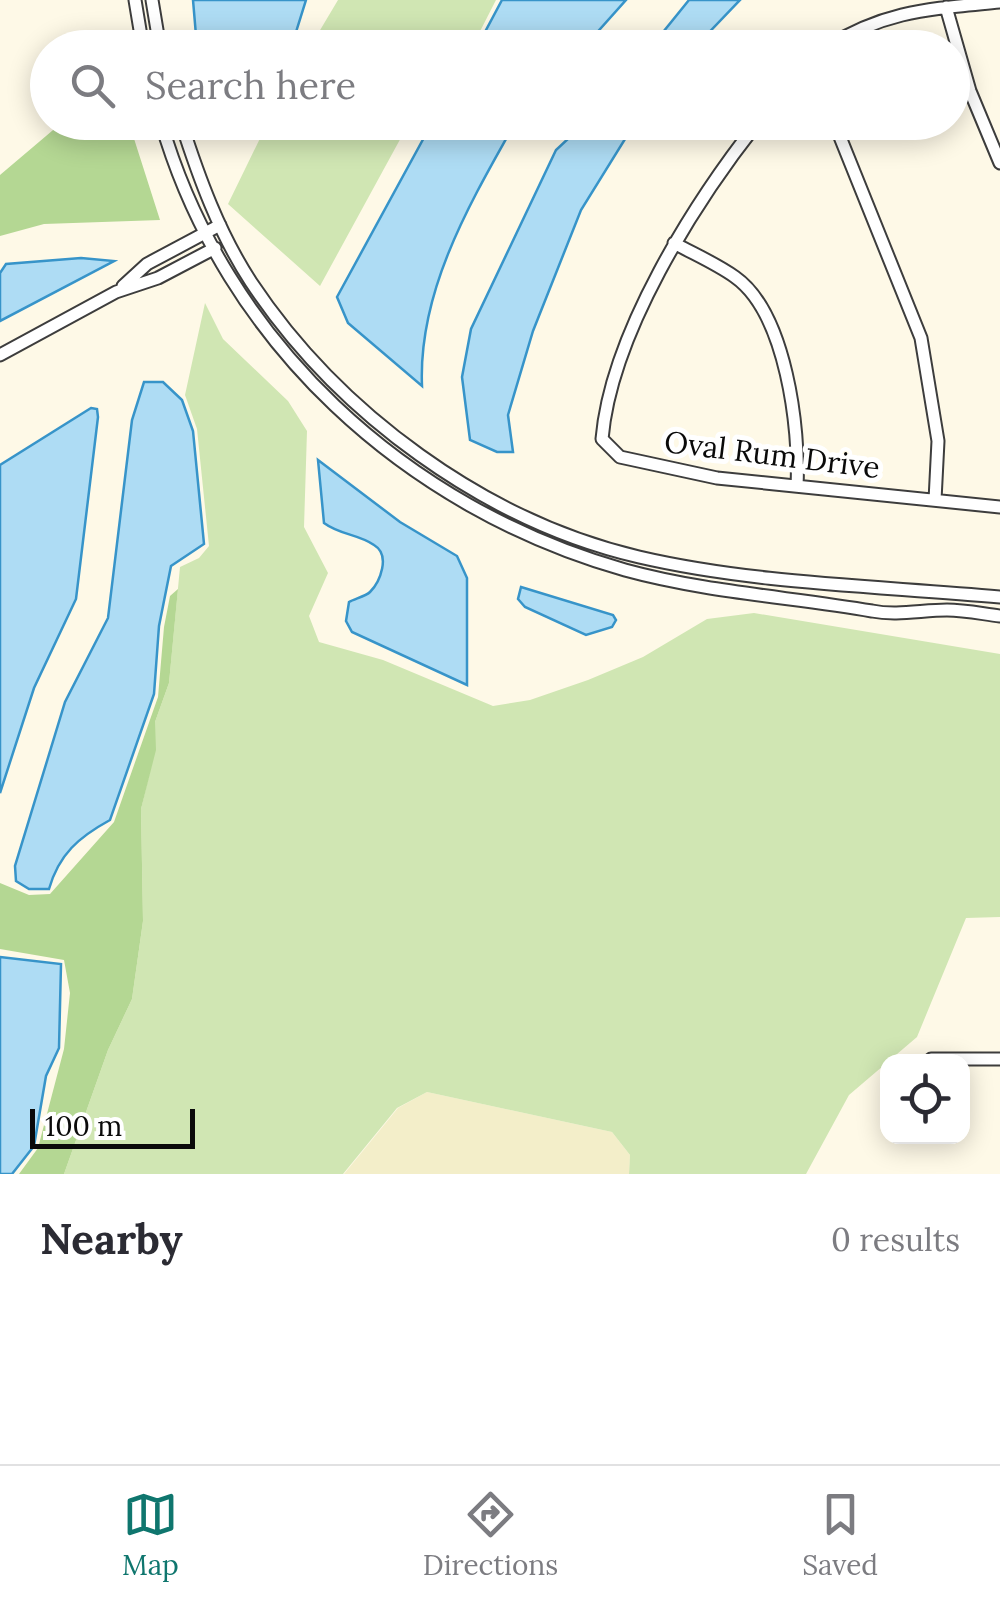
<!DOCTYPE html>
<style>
:root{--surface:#fff;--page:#f2f2f3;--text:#2b2b33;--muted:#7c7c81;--line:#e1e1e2;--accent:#0f766e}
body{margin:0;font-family:Lora,serif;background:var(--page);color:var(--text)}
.controls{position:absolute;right:30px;bottom:30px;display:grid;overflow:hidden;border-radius:20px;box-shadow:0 5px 25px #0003}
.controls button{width:90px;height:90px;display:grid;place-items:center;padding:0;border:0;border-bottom:2px solid var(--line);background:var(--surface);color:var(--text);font:50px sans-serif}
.scale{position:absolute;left:30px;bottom:25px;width:165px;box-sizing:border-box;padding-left:10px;border:5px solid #0a0a0a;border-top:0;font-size:28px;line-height:35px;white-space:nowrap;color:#0a0a0a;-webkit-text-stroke:8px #fff;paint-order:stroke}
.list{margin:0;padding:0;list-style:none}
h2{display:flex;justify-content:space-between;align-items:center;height:130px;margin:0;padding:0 40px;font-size:42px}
h2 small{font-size:32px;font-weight:400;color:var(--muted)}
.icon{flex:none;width:55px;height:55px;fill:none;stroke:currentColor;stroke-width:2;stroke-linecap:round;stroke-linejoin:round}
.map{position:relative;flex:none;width:1000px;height:1174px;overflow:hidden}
.search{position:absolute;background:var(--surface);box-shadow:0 5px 25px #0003;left:30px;right:30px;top:30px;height:110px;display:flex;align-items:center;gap:25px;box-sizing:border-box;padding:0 35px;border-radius:55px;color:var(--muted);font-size:38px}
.sheet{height:290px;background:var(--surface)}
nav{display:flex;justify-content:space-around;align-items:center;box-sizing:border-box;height:140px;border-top:2px solid var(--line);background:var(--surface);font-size:28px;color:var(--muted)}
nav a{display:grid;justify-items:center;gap:5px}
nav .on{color:var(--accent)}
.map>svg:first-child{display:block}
</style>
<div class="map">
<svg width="1000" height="1174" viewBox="0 0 1000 1174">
<rect width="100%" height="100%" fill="#fef9e7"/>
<!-- farmland -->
<path fill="#f3eec9" d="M 427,1092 L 612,1132 L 630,1155 L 629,1174 L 344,1174 L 398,1108 Z"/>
<!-- green -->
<path fill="#d0e6b3" d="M 338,0 L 496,0 L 472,47 L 310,47 Z
M 268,122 L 409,123 L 320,286 L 228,204 Z
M 205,303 L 223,339 L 288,401 L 307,431 L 304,527 L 328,573 L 309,616 L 319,642 L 383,660 L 493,706 L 530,700 L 588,680 L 643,657 L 707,619 L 754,613 L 1000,654 L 1000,917 L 966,918 L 917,1037 L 849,1095 L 806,1174 L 629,1174 L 630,1155 L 612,1132 L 427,1092 L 397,1108 L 343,1174 L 64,1174 L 108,1050 L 132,999 L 143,921 L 141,809 L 155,750 L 155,722 L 169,683 L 180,567 L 199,558 L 209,546 L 197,429 L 185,395 Z"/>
<!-- forest -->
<path fill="#b4d793" d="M 73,122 L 129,123 L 160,220 L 44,224 L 0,236 L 0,175 L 59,125 Z
M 178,589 L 169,683 L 155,722 L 156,750 L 141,809 L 143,921 L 132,999 L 108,1050 L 64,1174 L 19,1174 L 38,1148 L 64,1049 L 70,993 L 64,960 L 0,949 L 0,883 L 29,895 L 50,894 L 114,822 L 158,697 L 164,627 L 170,596 Z"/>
<!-- water -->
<path fill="#aedcf4" stroke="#3794c9" stroke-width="2.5" d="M 193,0 L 306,0 L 291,48 L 197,47 Z
M 502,0 L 626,0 L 584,47 L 477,47 Z
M 689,0 L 740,0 L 695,47 L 651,47 Z
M 586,122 L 635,123 L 581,210 L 533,331 L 508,415 L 513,452 L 497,452 L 470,440 L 462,377 L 471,329 L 556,150 Z
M 432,123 L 515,123 C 470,203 418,291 422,386 L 348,323 L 337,297 Z
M 81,258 L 114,261 L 0,321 L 0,273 L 6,264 Z
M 144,382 L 163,382 L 182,400 L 193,431 L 204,544 L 171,566 L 159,626 L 154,694 L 110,820 C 79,837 59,854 49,889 L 29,889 L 16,881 L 15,866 L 65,702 L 108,618 L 132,420 Z
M 91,408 L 97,409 L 98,417 L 76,599 L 34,688 L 0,793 L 0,465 Z
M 318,460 L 400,522 L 457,556 L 467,578 L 467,685 L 352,632 L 346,621 L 349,602 C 354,599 366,596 370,592 C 380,582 391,555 374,545 C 358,534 340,535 324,523 Z
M 521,587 L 613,615 L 616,620 L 612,627 L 586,635 L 525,607 L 518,599 Z
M 0,957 L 61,964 L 59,1048 L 46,1076 L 34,1146 L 12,1174 L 0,1174 Z"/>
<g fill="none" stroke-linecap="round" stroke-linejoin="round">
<defs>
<path id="minor" d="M 135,0 L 143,48
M 152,0 L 160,48
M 946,7 L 970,91 L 1000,163
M 825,48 C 886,10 930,9 1000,2
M 161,122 C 225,343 406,508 625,570 C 705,592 790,597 872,611 C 897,616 922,610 947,610 C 965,610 983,614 1000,616
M 181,122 C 199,178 219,233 251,282 C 338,413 485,521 639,557 C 755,584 881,586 1000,597
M 758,122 C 694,203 611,334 602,439 L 620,457 L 717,478 L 1000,507
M 834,122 L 921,338 L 938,441 L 935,500
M 674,243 C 694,254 717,264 735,277 C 786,313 800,429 797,486
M 123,286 L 147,264 L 220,225
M 0,355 L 116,292 L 158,278 L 215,248
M 931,1059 L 1000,1059"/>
</defs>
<!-- minor casing -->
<use href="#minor" stroke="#3d3d3d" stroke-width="15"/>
<!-- minor -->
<use href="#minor" stroke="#fff" stroke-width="11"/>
</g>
<g text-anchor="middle" stroke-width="10" stroke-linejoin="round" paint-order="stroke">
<!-- street labels -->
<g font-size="30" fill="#0a0a0a" stroke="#fff">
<text transform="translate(772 455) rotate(7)" y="10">Oval Rum Drive</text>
</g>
</g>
</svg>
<div class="controls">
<button><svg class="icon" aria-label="locate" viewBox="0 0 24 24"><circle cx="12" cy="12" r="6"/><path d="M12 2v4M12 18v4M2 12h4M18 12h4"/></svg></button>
</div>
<div class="scale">100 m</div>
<div class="search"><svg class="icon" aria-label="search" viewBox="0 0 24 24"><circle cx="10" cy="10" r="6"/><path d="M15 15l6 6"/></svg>Search here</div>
</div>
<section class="sheet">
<h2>Nearby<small>0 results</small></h2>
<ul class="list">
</ul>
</section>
<nav>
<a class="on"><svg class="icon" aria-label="map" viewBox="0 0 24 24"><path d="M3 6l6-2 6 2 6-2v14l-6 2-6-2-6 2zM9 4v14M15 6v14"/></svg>Map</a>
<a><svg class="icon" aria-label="directions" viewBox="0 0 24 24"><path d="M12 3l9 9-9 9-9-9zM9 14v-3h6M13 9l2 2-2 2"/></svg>Directions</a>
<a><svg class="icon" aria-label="saved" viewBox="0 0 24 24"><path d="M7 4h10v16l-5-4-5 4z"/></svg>Saved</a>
</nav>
